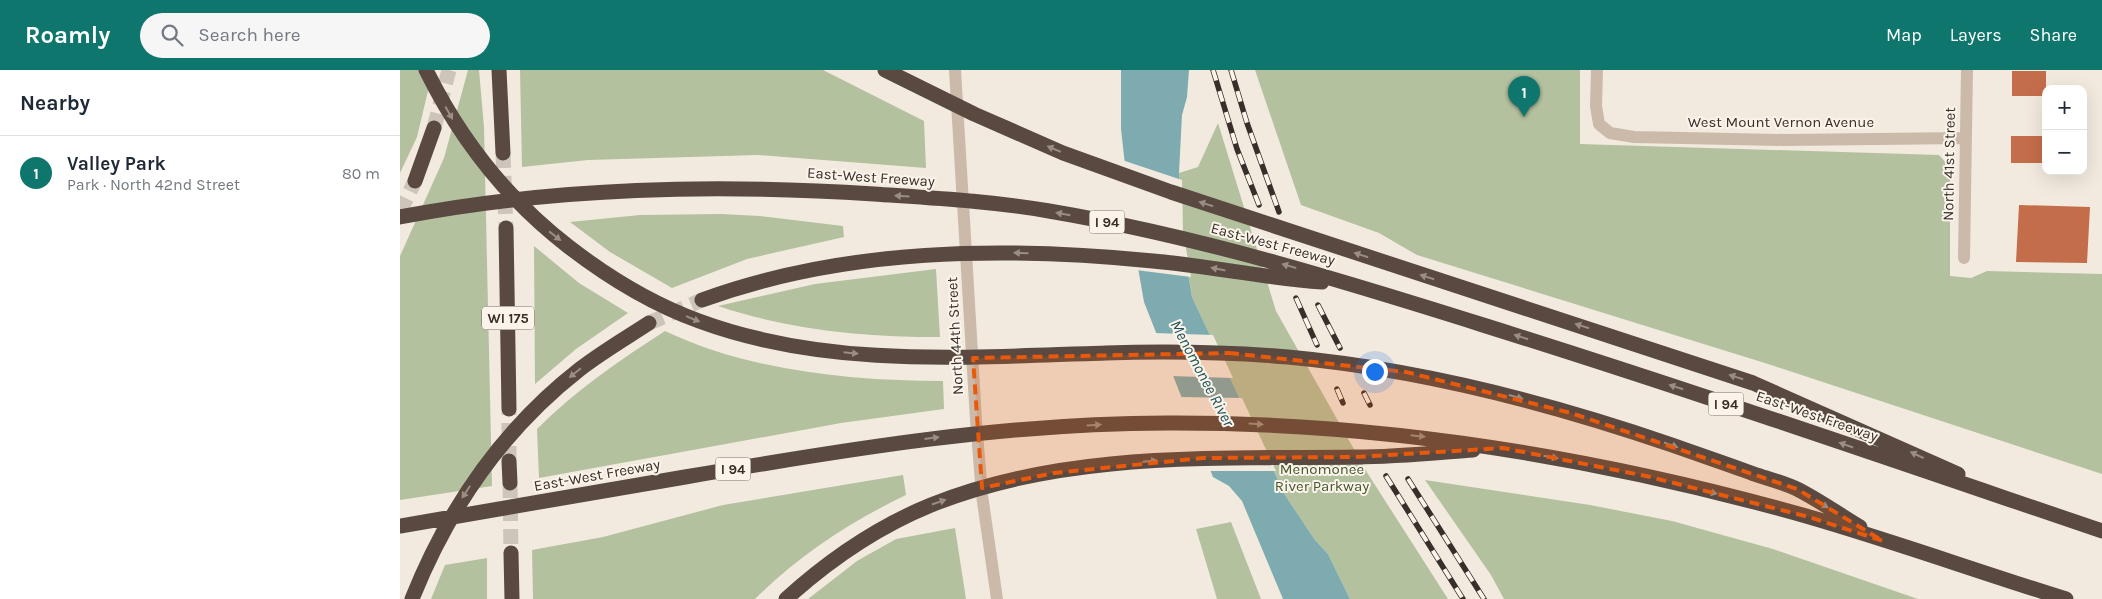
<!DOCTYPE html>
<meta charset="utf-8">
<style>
:root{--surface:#fff;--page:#f6f6f7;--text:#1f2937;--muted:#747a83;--line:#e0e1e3;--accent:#0f766e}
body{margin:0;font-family:Karla,sans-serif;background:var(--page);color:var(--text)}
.controls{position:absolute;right:15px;top:15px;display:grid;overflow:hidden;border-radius:10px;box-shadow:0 5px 20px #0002}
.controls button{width:45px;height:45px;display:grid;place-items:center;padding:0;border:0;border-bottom:1px solid var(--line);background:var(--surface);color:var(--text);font:25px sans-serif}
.you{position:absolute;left:974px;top:301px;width:18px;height:18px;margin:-12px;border:4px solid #fff;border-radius:50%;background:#1a73e8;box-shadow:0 0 0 8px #1a73e833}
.badge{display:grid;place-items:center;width:32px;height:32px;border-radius:50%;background:var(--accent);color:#fff;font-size:16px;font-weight:700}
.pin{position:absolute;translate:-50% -41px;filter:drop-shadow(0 1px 2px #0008)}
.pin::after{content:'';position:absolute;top:26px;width:18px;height:15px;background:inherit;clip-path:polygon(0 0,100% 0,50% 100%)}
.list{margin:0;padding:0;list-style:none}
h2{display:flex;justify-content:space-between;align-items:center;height:65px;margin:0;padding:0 20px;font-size:21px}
h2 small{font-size:16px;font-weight:400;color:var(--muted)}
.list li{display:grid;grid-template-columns:32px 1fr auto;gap:15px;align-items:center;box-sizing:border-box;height:75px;padding:0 20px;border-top:1px solid var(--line)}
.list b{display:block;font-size:19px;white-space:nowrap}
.list p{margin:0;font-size:16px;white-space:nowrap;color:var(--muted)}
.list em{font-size:16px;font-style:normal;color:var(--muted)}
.icon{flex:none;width:28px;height:28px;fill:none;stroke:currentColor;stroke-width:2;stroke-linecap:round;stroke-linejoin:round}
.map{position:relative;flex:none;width:1702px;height:529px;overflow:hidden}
header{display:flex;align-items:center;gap:30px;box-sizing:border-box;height:70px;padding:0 25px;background:var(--accent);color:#fff}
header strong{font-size:24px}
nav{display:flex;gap:28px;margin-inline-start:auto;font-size:18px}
.search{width:350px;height:45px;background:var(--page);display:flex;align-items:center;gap:12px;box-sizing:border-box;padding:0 18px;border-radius:28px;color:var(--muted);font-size:19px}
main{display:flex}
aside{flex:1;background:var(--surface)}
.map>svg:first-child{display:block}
</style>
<header>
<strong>Roamly</strong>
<div class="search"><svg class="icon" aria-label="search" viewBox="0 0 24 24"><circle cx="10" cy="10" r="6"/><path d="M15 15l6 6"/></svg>Search here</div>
<nav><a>Map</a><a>Layers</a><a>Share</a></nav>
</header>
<main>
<aside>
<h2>Nearby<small></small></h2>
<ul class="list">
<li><span class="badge">1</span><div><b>Valley Park</b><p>Park · North 42nd Street</p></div><em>80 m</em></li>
</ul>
</aside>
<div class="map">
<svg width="1702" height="529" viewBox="0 0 1702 529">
<rect width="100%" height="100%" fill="#f2eadf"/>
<!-- green -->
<path fill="#b4c19f" d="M 0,0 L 33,0 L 17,67 L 0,103 Z
M 68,0 L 79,0 L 84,57 L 92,416 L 0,430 L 0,186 L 44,88 Z
M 120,0 L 423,0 L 524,51 L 526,98 L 358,85 L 188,90 L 122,97 Z
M 855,0 L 1180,0 L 1180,74 L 1539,85 L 1550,97 L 1550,206 L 1571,208 L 1587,201 L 1702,204 L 1702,404 L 1368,294 L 1017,185 L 979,163 L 901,135 Z
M 818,53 L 876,241 L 968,404 L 1048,529 L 950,529 L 928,484 L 915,470 L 885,425 L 792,227 L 781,162 L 779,103 L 798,97 Z
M 321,144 L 360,146 L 443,156 L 444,167 L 347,189 L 272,218 L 210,182 L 170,152 L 240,145 Z
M 134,176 L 179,213 L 228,243 L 176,279 L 135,314 Z
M 536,199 L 540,267 C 465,267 389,260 318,236 L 415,214 Z
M 265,261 C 349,301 451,311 543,311 L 544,339 L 441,353 L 139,408 L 137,359 C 176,320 220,290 265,261 Z
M 503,405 L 506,425 C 450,452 399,485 355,529 L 133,529 L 132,480 L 203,467 L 323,435 Z
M 1025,410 L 1190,435 L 1272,451 L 1373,479 L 1518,529 L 1104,529 L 1091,505 Z
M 831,452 L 861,529 L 817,529 L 796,459 Z
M 555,458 L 566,529 L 408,529 L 457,491 L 496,469 Z
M 87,488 L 87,529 L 31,529 L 45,495 Z"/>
<!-- water -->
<path fill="#7eabaf" d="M 721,0 L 789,0 L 787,27 L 782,45 L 779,103 L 781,162 L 792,227 L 885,425 L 915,470 L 928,484 L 950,529 L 883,529 L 842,431 L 829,416 L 813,407 L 744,232 L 734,175 L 721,59 Z"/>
<!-- pier -->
<path fill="#f2eadf" d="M 722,90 L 782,110 L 783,161 L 791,207 L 736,200 Z
M 754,263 L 813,265 L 833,308 L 770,306 Z
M 779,327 L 842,328 L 876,401 L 808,401 Z"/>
<!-- building -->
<path fill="#c46d4b" d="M 1612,1 L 1646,1 L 1646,26 L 1612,26 Z
M 1611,66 L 1646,66 L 1646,93 L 1611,93 Z
M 1619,135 L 1690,137 L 1687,193 L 1616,192 Z"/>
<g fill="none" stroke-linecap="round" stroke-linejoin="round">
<!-- highway-tunnel -->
<path stroke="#cdc5bb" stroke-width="15" stroke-dasharray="15 8" stroke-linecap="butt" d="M 34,58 L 49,0
M 103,83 L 106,158
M 0,142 L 15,111
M 249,253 L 302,230
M 109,391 L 109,339
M 110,413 L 111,483"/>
<!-- minor -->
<path stroke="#cbbaaa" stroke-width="12" d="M 555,0 L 576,350 L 582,425 L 597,529
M 1197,0 L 1196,36 L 1199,54 L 1210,63 L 1234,67 L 1385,70 L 1566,68
M 1564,188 L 1567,0"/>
<!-- highway -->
<path stroke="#594941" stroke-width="15" d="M 26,0 C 60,69 108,130 169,177 C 208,207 252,234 299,251 C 429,299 570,287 706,283 C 767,281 827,282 888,287 C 1020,299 1147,332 1272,375 C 1300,385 1327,394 1354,404 C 1369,409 1385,413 1399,420 C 1420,431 1440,445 1460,457
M 99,0 L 103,83
M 485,0 L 574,44 L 663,83 L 771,122 L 1353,313 L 1558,404
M 15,111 L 34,58
M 0,147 C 157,117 315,114 474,124 C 532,128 591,131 649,141 C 797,166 940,210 1083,255 C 1291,320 1496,391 1702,461
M 106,158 L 109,339
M 302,230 C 445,178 603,176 753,191 C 810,196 865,208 922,212
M 109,391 L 110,413
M 0,456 C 95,440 190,424 285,407 C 448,379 611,352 776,353 C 990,353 1200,388 1406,446 C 1493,471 1579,502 1666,529
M 111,483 L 112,529
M 12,529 C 48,439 103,359 180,299 C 202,282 226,268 249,253
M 386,529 C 429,490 477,457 531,435 C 665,381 815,389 956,387 C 995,387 1034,383 1073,380"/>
<defs>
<path id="rail" d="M 813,0 L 837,79 L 859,135
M 831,0 L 847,53 L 879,142
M 896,228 L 917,275
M 918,235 L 940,278
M 937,319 L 943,333
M 964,323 L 970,335
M 986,406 L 1063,529
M 1008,409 L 1084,529"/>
</defs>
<!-- rail casing -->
<use href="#rail" stroke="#382f2a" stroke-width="5.5"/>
<!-- rail -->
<use href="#rail" stroke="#faf4eb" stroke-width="4" stroke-dasharray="11" stroke-linecap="butt"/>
</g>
<!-- one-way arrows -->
<defs><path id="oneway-solid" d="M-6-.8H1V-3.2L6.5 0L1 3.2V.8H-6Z" transform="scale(1.25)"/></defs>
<g fill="#998d85">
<use href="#oneway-solid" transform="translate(49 43) rotate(61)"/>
<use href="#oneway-solid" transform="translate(654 79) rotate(-157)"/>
<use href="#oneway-solid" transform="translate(502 126) rotate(-176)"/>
<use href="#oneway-solid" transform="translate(806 134) rotate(-162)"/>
<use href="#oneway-solid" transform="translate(663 144) rotate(-170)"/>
<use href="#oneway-solid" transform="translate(155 166) rotate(38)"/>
<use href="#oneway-solid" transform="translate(621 183) rotate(-179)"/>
<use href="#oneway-solid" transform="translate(961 185) rotate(-162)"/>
<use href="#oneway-solid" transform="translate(889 196) rotate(-164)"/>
<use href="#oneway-solid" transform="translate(818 199) rotate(-169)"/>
<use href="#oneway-solid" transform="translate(1027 207) rotate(-162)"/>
<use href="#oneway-solid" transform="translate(293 249) rotate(22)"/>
<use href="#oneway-solid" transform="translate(1182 256) rotate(-162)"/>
<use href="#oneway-solid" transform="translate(1121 267) rotate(-163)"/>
<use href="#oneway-solid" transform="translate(451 283) rotate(6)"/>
<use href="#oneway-solid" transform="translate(175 303) rotate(141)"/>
<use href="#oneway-solid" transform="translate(1336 307) rotate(-162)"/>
<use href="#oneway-solid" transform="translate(1276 317) rotate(-162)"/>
<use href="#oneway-solid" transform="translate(1116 327) rotate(15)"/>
<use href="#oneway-solid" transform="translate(856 354) rotate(3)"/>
<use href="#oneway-solid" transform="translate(694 355) rotate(-3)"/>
<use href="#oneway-solid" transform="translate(1018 366) rotate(6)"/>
<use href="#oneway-solid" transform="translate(532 368) rotate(-7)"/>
<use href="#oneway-solid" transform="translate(1271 375) rotate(19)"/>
<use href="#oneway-solid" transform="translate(1446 375) rotate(-161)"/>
<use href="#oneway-solid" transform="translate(1517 385) rotate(-155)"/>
<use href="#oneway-solid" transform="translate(1151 387) rotate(10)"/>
<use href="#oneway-solid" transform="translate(750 391) rotate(-5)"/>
<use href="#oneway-solid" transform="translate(66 422) rotate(123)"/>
<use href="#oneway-solid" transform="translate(1310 422) rotate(14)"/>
<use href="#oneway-solid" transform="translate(539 432) rotate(-19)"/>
<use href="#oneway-solid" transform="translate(1422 434) rotate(31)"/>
</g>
<!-- marked area -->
<path fill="#e8590c" fill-opacity="0.2" stroke="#e8590c" stroke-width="4" stroke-dasharray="10 6" stroke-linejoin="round" d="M 829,283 L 1006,302 L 1171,343 L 1397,419 L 1483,471 L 1409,447 L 1246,406 L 1103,378 L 956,387 L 803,388 L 654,403 L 582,418 L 573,288 Z"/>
<g text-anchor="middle" stroke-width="4" stroke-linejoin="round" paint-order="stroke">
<!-- shield labels -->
<g fill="#faf4eb" stroke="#726a64" stroke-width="1">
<rect x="689.5" y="140.5" width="35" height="23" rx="4"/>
<rect x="82" y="236.5" width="52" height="23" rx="4"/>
<rect x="1308.5" y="322.5" width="35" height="23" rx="4"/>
<rect x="315.5" y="387.5" width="35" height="23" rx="4"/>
</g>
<g font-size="14" font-weight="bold" fill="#382f2a">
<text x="707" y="157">I 94</text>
<text x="108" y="253">WI 175</text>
<text x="1326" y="339">I 94</text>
<text x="333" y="404">I 94</text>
</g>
<!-- street labels -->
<g font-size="15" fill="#382f2a" stroke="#faf4eb">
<text x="1381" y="57">West Mount Vernon Avenue</text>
<text transform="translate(1549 94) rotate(-89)" y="5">North 41st Street</text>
<text transform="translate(471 107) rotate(4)" y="5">East-West Freeway</text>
<text transform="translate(873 174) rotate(15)" y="5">East-West Freeway</text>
<text transform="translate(555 266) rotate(-93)" y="5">North 44th Street</text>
<text transform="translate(1417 346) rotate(19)" y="5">East-West Freeway</text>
<text transform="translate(197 405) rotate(-10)" y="5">East-West Freeway</text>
</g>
<!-- park labels -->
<g font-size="15" fill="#46562e" stroke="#faf4eb">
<text x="922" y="404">Menomonee<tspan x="922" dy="17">River Parkway</tspan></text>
</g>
<!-- water labels -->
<g font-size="16" font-style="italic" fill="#205359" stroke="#faf4eb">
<text transform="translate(803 303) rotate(62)" y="6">Menomonee River</text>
</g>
</g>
</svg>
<div class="controls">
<button>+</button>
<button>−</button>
</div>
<div class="you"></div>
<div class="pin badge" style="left:1124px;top:47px">1</div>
</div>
</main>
